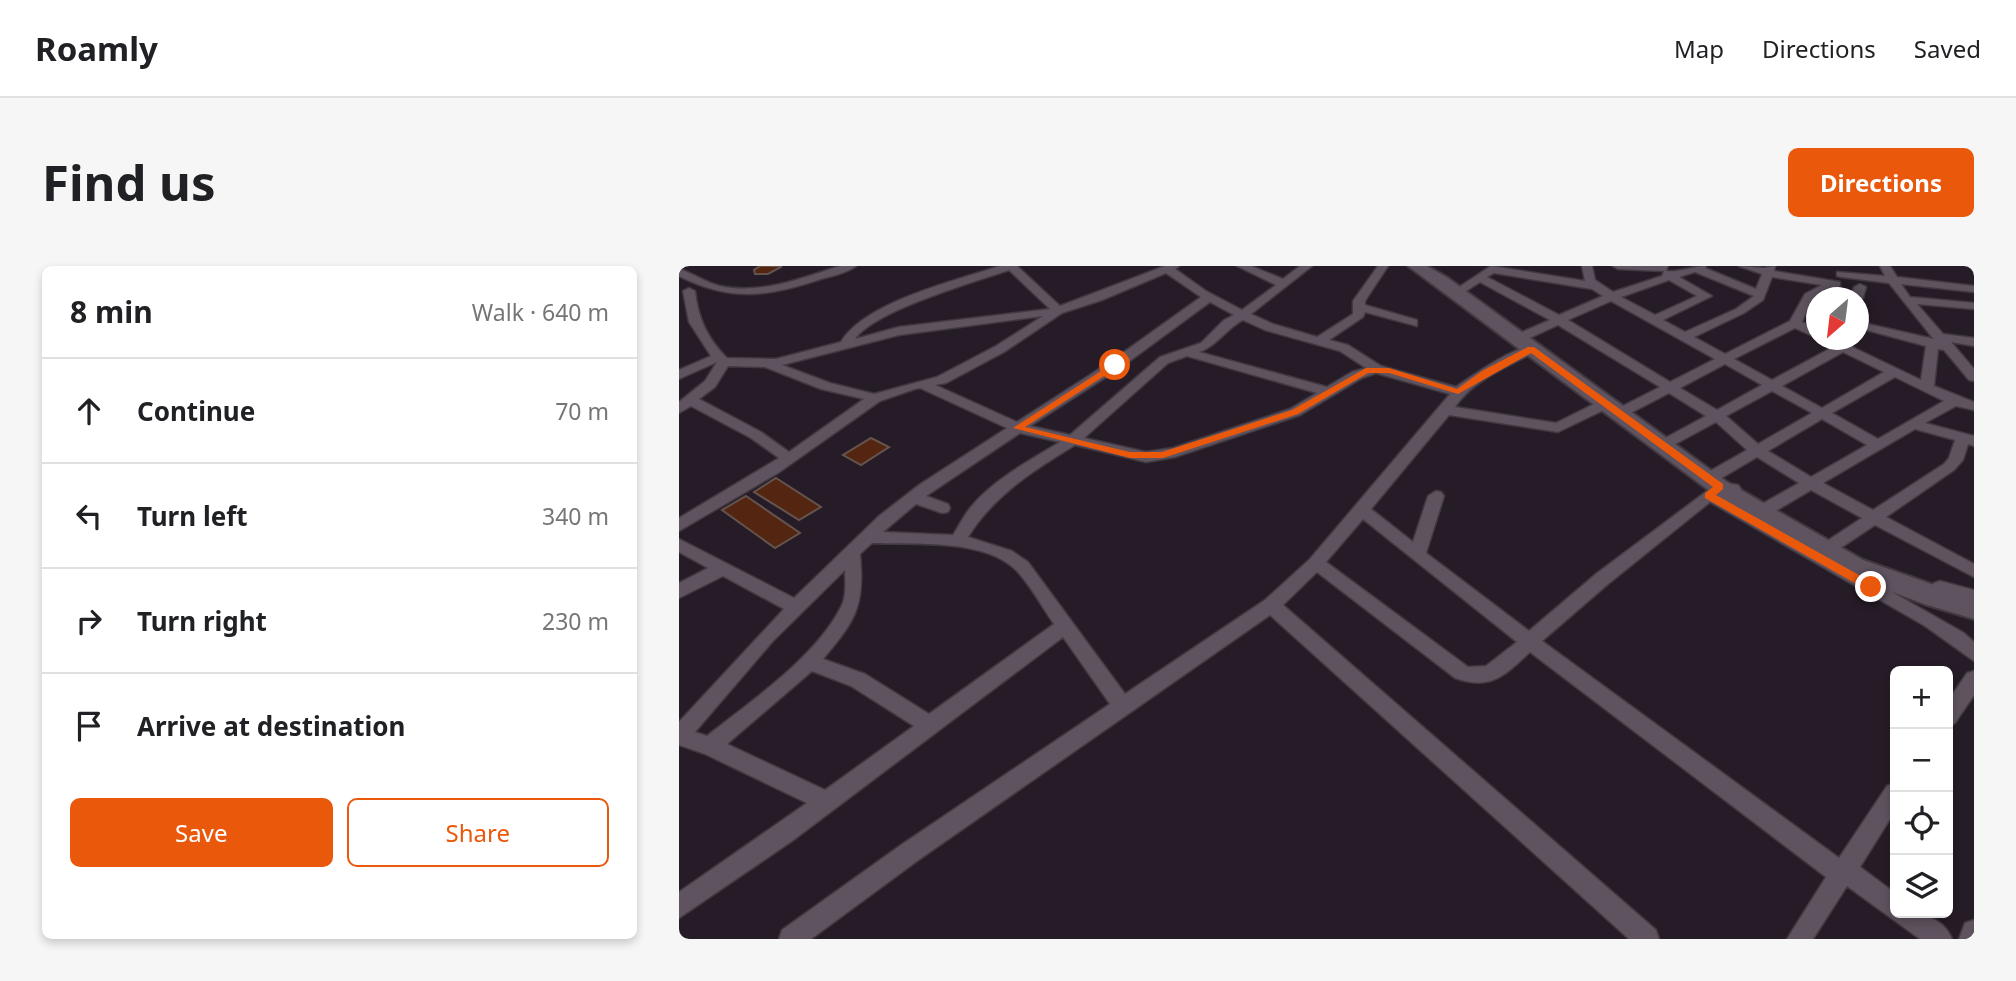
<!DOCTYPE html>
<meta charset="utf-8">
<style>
:root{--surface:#fff;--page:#f6f6f6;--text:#202124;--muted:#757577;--line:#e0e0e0;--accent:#ea580c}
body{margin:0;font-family:"Noto Sans",sans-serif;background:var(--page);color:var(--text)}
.controls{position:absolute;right:21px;bottom:21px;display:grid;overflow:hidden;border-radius:10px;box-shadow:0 4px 10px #0003}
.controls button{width:63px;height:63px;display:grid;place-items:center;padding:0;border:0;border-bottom:2px solid var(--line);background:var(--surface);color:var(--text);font:35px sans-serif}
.compass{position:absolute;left:1127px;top:21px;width:63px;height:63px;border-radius:50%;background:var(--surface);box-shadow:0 4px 10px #0003;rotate:208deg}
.stop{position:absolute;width:21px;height:21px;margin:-16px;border:5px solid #ea580c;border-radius:50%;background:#fff}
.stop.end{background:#ea580c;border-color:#fff;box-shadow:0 2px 7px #0008}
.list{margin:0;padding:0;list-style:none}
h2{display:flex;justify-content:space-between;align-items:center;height:91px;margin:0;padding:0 28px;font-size:30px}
h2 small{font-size:23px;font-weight:400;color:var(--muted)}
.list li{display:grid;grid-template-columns:46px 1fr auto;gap:21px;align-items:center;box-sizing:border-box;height:105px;padding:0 28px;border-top:2px solid var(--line)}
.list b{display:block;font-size:26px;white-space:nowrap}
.list em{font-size:23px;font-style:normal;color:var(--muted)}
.actions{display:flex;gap:14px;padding:21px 28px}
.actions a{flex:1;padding:16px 0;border:2px solid var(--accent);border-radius:10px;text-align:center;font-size:24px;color:var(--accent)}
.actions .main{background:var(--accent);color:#fff}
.icon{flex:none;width:38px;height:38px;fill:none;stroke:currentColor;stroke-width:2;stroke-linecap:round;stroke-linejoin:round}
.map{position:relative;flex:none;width:1295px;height:673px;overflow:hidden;border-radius:10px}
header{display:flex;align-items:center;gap:42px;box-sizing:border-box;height:98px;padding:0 35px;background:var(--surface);border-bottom:2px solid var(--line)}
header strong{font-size:33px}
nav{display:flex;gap:38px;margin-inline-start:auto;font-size:24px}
.intro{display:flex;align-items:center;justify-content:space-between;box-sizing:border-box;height:168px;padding:0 42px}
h1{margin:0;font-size:49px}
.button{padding:18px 32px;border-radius:10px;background:var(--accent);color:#fff;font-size:24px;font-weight:700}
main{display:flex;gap:42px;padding:0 42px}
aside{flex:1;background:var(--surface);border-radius:10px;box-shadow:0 4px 10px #0003}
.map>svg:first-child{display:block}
</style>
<header>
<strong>Roamly</strong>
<nav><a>Map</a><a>Directions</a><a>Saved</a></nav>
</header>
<div class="intro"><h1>Find us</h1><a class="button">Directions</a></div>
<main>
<aside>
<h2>8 min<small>Walk · 640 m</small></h2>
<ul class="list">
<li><svg class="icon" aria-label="ahead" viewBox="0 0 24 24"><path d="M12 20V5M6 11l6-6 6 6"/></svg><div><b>Continue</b></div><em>70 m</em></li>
<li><svg class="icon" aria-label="left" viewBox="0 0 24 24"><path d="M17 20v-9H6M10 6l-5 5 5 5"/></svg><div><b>Turn left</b></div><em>340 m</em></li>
<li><svg class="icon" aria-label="right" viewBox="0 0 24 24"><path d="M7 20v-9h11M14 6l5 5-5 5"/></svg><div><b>Turn right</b></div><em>230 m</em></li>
<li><svg class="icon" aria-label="arrive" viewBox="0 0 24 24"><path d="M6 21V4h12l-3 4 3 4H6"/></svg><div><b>Arrive at destination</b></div></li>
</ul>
<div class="actions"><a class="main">Save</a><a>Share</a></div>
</aside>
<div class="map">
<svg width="1295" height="673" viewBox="0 0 1295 673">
<rect width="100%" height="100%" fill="#261c27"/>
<!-- building -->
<path fill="#542511" stroke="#65544d" stroke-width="2" d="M 81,0 L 102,0 L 102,1 L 89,8 L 76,8 L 75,4 Z
M 192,172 L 210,181 L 182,199 L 164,189 Z
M 97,212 L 142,241 L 120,254 L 75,226 Z
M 67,230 L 121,267 L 96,282 L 43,244 Z"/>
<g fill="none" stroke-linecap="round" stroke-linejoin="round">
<defs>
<path id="street" d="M 161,0 L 177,0 C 168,7 153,10 142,13 C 88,31 52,36 0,10 L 0,3 C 14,7 27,17 41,20 C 82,29 123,12 161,0 Z
M 321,0 L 338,0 L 381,40 L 486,0 L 500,0 L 496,3 L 527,25 L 563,44 L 597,19 L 558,0 L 572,0 L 604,13 L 621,0 L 633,0 L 572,48 L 594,58 L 638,71 L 674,48 L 674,35 L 699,0 L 709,0 L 686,35 L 686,39 L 738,54 L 738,60 L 686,46 L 684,51 L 650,74 L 669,79 L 702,100 L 777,121 C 793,110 838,78 856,80 L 856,86 C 828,101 794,114 776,141 L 877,157 L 921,135 L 931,135 L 931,141 L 879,166 L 770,149 L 692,243 L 734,276 L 749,230 L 757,225 L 762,226 L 765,230 L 747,287 L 850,365 L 917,308 L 1040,216 L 1059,219 L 1062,223 L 1054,228 L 1041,228 L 1285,367 L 1295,376 L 1295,395 L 1246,360 L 1031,236 L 929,318 L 863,375 L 1160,592 L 1208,520 L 1216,517 L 1216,545 L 1181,601 L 1216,627 L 1216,647 C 1239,647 1263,649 1273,673 L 1241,673 L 1168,620 L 1134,673 L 1108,673 L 1147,611 L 851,386 C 826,409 812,425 776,412 L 638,306 L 604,339 L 977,664 L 980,673 L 950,673 L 591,349 L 238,595 L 132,673 L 100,673 L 103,664 L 222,579 L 431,438 L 384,371 L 113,575 L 0,652 L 0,626 L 128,537 L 26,488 L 0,479 L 0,456 L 105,343 L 44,310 L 0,332 L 0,317 L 29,302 L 0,286 L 0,273 L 115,332 L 200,250 L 240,219 L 328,162 L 241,122 L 236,123 L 201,135 L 99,207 L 0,265 L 0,252 L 100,192 L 72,172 L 12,140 L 0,147 L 0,136 L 26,115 L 38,96 L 0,113 L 0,104 L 32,90 L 10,56 L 4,25 L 10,22 L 16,25 C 19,53 29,73 48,92 L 97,93 L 162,76 C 186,36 278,14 321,0 ZM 330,4 L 371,43 L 220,61 L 176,73 C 196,44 296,16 330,4 ZM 487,7 L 522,31 L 431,96 L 338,156 L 256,119 L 267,117 L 325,86 L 383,47 L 423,34 ZM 531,36 L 555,49 L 545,54 L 522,77 L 481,91 L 391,169 L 351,160 L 441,102 ZM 364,50 L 317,80 L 258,111 L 195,128 L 151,117 L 103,99 L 220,69 ZM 564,54 L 586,64 L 661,85 L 687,102 L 673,106 L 648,121 L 520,86 C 538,80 548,62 564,54 ZM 508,90 L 638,127 L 611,143 L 494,182 L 467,186 L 405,172 L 489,97 ZM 49,100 L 86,101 L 142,123 L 185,133 L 110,186 L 82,166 L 20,133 L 36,121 ZM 697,107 L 771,128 L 631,293 L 586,334 L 446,428 L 349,296 L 333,285 L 289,271 C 315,229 355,204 396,179 L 467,196 L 496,191 L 621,149 L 683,112 ZM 341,167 L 381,176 C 351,194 314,214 292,241 C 285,249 280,260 274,269 L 204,266 L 237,238 L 263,247 L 269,246 L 271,242 L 269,238 L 247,230 ZM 684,253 L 838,376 L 807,400 L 789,401 L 647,296 ZM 193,277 C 235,279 306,272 338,305 C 352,320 363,341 375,358 L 250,448 L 186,408 L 144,393 C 177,354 186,340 181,288 ZM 166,304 C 166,316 168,330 162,341 C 137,391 71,436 28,470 L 16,466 L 94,375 ZM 133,405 L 172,420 L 235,460 L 146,524 L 48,478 Z
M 812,0 L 906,15 L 903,0 L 913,0 L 916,14 L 934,26 L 983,10 L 985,5 L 939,3 L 934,0 L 989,0 L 987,5 C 997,7 1015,0 1027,0 L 1026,2 L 1077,23 L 1083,8 L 1060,0 L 1085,2 L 1096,0 L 1095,5 L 1161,16 L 1161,20 C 1140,28 1131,35 1123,56 L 1138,63 L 1138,72 L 1116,62 L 1055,93 L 1093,114 L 1154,81 L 1143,74 L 1172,74 L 1171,80 L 1242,114 L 1247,80 L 1180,62 L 1180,56 L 1255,73 L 1253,71 L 1210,17 L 1162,11 L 1158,10 L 1158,6 L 1206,10 L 1201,0 L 1211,0 L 1218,11 L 1295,20 L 1295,26 L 1222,18 L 1231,31 L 1295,37 L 1295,43 L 1238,38 L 1264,68 L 1295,72 L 1295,80 L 1272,76 L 1295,103 L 1295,115 L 1290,114 L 1265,84 L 1259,83 L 1255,120 L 1295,136 L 1295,144 L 1277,140 L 1246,157 L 1295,170 L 1295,180 L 1289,178 L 1284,194 L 1275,204 L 1207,251 L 1295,298 L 1295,311 L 1196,259 L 1160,283 L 1148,283 L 1146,279 L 1148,275 L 1183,252 L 1132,224 L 1095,246 L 1083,246 L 1081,242 L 1083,238 L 1120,217 L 1078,191 L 1034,217 L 1024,217 L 1021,213 L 1024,209 L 1068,184 L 1037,156 L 987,183 L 977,183 L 975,180 L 977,177 L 1027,150 L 990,127 L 944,151 L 934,151 L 934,145 L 981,121 L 879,59 L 842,76 L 834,76 L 834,70 L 871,54 L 801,16 L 781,29 L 771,27 ZM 1016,6 L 1075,30 L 1057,43 L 1006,66 L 984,54 L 1033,30 L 1000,11 ZM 815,7 L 913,23 L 924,30 L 880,49 L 808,11 ZM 1093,11 L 1143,19 L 1126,28 L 1111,55 L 1046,88 L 1015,71 L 1065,47 L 1084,34 ZM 990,14 L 1018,30 L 976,49 L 942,31 ZM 932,35 L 1036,93 L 991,116 L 889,54 ZM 1164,86 L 1205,106 L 1143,142 L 1103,120 ZM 1046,98 L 1083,119 L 1038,144 L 1001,122 ZM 1216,111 L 1265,135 L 1199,173 L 1153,147 ZM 1093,125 L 1133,147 L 1079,178 L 1047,150 ZM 1143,153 L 1188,179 L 1132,211 L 1089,185 ZM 1236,163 L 1276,174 L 1270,192 L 1265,198 L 1194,244 L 1144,217 Z
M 1181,18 L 1187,21 L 1184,32 L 1180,35 L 1180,32 L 1172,32 L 1175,21 Z
M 1261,315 L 1295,324 L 1295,338 L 1255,327 L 1252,322 L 1255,317 Z
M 1295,405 L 1295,429 L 1276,457 L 1269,460 L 1269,435 L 1288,407 Z
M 1295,654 L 1295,673 L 1280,673 L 1286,657 Z"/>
<path id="secondary" d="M 729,0 L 748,0 L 769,12 L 1048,216 L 1184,294 L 1295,333 L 1295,353 L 1245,338 L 1166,308 L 1127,286 L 1032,226 Z"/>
</defs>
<!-- street casing -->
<use href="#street" stroke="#413942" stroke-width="3"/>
<!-- secondary casing -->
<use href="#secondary" stroke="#413942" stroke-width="4"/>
<!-- street -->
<use href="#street" fill="#5e535f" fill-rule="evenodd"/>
<!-- secondary -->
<use href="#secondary" fill="#5e535f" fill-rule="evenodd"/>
</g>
<!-- route -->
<path fill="#ea580c" d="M 849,81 L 855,81 L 1044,218 L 1044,223 L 1037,229 L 1196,318 L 1196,324 L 1188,324 L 1026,232 L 1026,227 L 1034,221 L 852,87 L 779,128 L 710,107 L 689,107 L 619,148 L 484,192 L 451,192 L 334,162 L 436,96 L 439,101 L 346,161 L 451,186 L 483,186 L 613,144 L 687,102 L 710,102 L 778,123 L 803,105 Z"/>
</svg>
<div class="controls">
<button>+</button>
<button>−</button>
<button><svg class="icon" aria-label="locate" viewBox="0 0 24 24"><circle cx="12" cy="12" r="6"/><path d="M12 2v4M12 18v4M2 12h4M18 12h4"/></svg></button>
<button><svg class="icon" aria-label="layers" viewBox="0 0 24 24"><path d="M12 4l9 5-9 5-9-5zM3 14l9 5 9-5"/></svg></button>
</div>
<svg class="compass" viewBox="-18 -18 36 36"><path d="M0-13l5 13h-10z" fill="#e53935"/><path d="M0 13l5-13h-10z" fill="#757577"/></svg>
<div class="stop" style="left:436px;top:99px"></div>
<div class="stop end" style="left:1192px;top:321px"></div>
</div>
</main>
